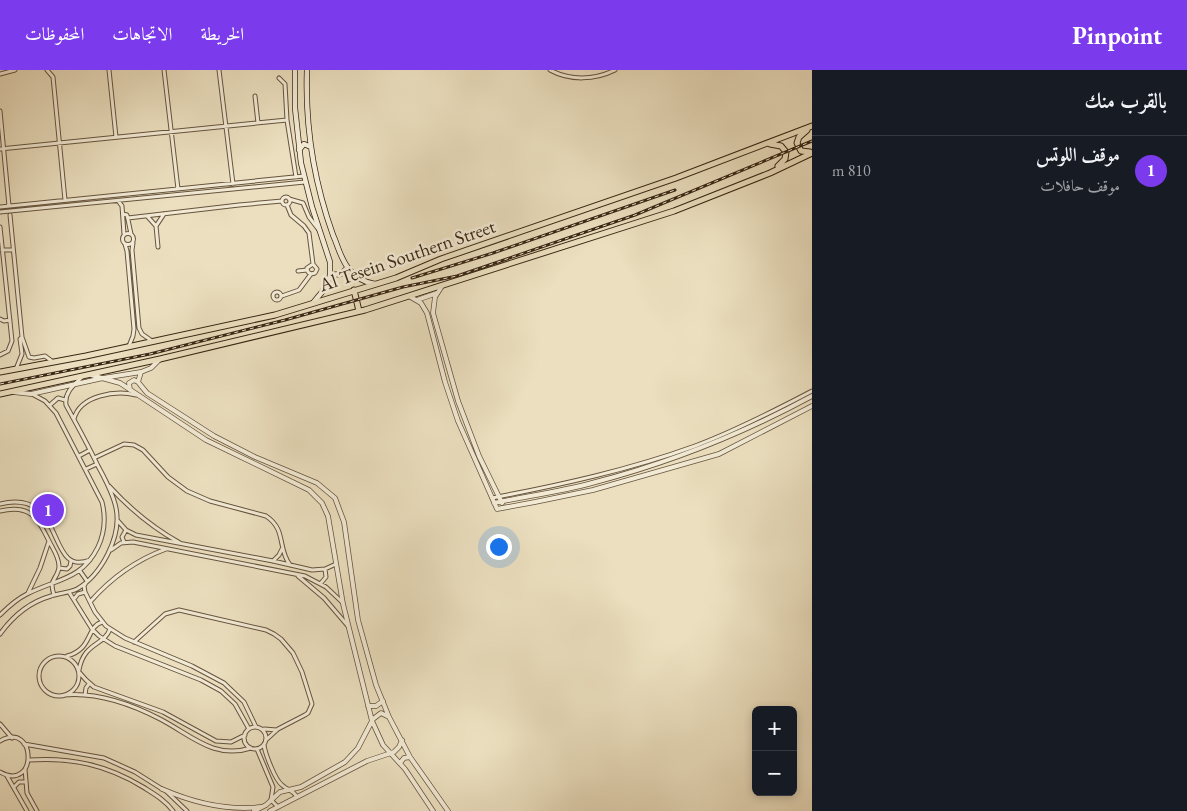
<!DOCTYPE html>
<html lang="ar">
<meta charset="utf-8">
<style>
:root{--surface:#171b24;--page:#20242c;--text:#f1f3f6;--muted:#9ea1a6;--line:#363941;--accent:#7c3aed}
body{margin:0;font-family:"EB Garamond",Amiri,serif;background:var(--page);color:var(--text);direction:rtl}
.controls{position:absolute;right:15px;bottom:15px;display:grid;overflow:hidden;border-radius:8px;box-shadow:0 2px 8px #0003}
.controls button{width:45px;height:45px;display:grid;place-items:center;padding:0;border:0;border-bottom:1px solid var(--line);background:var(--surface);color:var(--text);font:25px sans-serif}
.you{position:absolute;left:498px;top:476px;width:18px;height:18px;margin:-12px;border:4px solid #fff;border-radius:50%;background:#1a73e8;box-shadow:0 0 0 8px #1a73e833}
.badge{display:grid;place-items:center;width:32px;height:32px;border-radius:50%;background:var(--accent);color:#fff;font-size:16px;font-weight:700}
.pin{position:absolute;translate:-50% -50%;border:2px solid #fff;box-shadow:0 1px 5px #0006}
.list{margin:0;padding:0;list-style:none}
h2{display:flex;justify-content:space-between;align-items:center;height:65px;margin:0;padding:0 20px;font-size:21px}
h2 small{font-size:16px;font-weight:400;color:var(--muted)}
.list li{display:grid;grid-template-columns:32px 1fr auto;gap:15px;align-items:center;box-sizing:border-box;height:70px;padding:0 20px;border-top:1px solid var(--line)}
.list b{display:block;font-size:19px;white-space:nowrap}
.list p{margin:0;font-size:16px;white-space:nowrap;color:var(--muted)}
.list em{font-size:16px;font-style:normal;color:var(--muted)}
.map{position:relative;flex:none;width:812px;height:741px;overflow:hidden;direction:ltr}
header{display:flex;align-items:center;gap:30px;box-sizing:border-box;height:70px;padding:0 25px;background:var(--accent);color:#fff}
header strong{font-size:24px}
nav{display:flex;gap:28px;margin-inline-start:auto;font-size:18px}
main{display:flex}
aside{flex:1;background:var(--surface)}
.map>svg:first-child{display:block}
</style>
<header>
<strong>Pinpoint</strong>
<nav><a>الخريطة</a><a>الاتجاهات</a><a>المحفوظات</a></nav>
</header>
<main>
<aside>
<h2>بالقرب منك<small></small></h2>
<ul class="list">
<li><span class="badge">1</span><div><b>موقف اللوتس</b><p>موقف حافلات</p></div><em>810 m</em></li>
</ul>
</aside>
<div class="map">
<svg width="812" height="741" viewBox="0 0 812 741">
<rect width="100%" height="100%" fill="#ebdfbf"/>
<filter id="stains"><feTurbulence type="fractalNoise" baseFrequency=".004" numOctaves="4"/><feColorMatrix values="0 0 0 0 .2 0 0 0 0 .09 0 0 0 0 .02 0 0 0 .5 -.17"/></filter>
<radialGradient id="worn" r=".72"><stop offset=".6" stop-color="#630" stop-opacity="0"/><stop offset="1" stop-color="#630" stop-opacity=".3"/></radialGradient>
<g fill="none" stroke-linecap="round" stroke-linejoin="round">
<defs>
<path id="minor" d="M 47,0 L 53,7 L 65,130
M 109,0 L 116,67
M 164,0 L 178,119
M 219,0 L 233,114
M 550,0 C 570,11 595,10 615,0
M 0,4 L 15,0
M 279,8 L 285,14 L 287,50 L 296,107
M 255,26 L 258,53
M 0,41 L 9,136
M 0,79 L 287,50
M282 131a4 4 0 1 1 8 0a4 4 0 1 1-8 0Z
M 289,129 L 303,133 L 309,147 L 319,160
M 119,132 L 122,136 L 124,164
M 287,135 L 291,145 L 304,156 L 309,163 L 313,194 L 317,199 L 315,203 L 311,204 L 308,202 L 307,198 L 313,194
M 0,137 L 304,106
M 0,142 L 305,112
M 123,144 L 127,145 L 131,164
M 10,145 L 22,267
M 147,146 L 156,156 L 158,177
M 128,148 L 239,135 L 282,131
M 156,156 L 164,144
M 0,157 L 12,271 L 8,281 L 0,285
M122.5 169a5.5 5.5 0 1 1 11 0a5.5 5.5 0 1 1-11 0Z
M 133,173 L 132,180 L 139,258 L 142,264 L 152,271
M 125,174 L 127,181 L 134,259 L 133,266 L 129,276
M 2,180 L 13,180
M 298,201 L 307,200
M273 226a4 4 0 1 1 8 0a4 4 0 1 1-8 0Z
M 282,226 L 299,220 L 311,204
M 0,249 L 4,251 L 10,250
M 16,299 L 22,284 L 20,269 L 22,267 L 29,287 L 34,288 L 45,286 L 53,292
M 50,335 L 58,328 L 65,330
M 74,349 C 80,325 116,320 136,325
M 79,386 L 90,380
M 94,388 L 124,374 L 134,375 L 143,380 L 168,407 L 187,421 L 210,431 L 266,446 C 287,460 277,478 290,495
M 86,399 L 97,394
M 109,416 C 130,439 153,458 180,473
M 492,428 C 560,415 629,400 695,376 C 735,361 774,341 812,321
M 0,434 C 68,418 45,508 90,490
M 0,441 C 30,434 37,447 49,471 C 53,479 59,487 59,496 C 59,504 54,507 52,514 C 52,516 53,522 54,525
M 118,451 L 126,460 L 136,465 L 273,491 L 312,500 L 325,499 L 336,494
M 124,472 L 122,467 L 126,460
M 111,480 L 121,473 L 133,472 L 305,506 L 326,517 L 342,532
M 273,491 L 279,485 L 282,479
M 59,498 L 67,499 L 70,496 L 71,491
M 80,501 L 87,511 L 84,516 L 85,522 L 95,542 L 106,556 L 125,568 L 192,596 L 224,613 L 244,632 L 256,657
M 298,506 L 324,528 L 348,556
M 321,513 L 326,507 L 325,499
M 69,522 L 92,559 L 99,566 L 115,576 L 201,610 L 221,621 L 235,634 L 249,659
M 28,523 L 40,498 L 49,471
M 74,529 L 78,524 L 85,522
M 90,532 C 111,508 136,490 166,479
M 0,545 C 8,537 17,529 27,524 C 56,509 82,510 98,477 C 105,462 106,448 102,432 L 56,343 L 45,331 L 32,324
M 0,564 C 13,546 30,532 51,526 C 59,523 69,523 77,519 C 101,505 122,467 116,438 C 113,423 105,409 98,396 C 88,375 77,355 66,335 C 64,322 75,314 83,306
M 134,572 L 165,544 L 179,540 L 266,560 L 274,564 L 281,569 L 293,583 L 302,602 L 312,634 L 308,643 L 305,645 L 278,659 L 266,670
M39 606a20 20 0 1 1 40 0a20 20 0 1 1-40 0Z
M 67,586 C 93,579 86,557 102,552
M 79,600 C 84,572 104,576 110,559
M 79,602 L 86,610 L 94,617 L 163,642 L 216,671 L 231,672 L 245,665
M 64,625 C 96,622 131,634 160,649 C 191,665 214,690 251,678
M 85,625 L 86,618 L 89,614
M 0,654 L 12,668
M244 668a11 11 0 1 1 22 0a11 11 0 1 1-22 0Z
M 264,659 L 277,660
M 0,671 C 37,650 38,723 0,702
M 24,674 L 104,688 L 135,702 L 162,719
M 264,675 C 265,683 275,710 282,715 C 287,720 293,720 297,727
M 257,679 L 273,717 L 271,730 L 278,737
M 29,690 C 71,687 107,695 143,717 C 154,724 165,730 173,741
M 25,699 L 27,723 L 37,741
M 7,706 L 27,741
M 15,716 L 19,712 L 25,712
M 167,722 L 187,741"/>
<path id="tertiary" d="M 442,216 L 435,227 L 433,243 L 458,331 L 479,386 L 502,433
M 409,226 L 421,233 L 427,243 L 445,312 L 458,351 L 497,439 L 535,432 L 593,420 L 719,384 L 812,336
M 417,230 L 437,223
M 141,302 L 138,312 L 147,323 L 214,366 L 255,387 L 317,413 L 335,428 L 344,452 L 358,550 L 376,615 L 389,647 L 410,687 L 448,741
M 91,305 L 120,313 L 206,370 L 309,420 L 322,433 L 328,446 L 343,534 L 372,651 L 383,675 L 405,699 L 433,741
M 130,320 L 129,313 L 134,310 L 138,312
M 13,322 L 31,324 L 103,308 L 141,302 L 151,298 L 160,289
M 494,433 C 527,426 559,422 592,413 C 669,393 742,364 812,326
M 368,636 L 376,636 L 383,631
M 400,693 L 404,688 L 410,687
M 162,719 C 194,733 226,741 261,737
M 254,741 L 266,735 L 280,722 L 301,717 L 345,692 L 358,678 L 373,649 L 381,643 L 387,646
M 270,741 L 367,691 L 394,682 L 399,677 L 402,670"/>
<path id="secondary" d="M 295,0 L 295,38 L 301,93 L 312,137 L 330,192 L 330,205 L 327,216 L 313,233
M 307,0 C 305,56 314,112 333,165 C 338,176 341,190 349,199 C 355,208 364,212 375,214
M 299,80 L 304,74 L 311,77
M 330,205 L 341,204 L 347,198"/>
<path id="primary" d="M 807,60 L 799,67 L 797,73 L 801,81 L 810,82
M 770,74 L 781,76 L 786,82 L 785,89 L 778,96
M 354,220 L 359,241
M 0,302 L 86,286 L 275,245 L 396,208 L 441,189 L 676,108 L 812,56
M 0,324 L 160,289 L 365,240 L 674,141 L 770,103 L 812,83"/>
</defs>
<!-- minor casing -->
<use href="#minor" stroke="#66543e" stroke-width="5"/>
<!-- tertiary casing -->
<use href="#tertiary" stroke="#66543e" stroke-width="5.5"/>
<!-- secondary casing -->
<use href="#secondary" stroke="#392613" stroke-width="6"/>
<!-- primary casing -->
<use href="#primary" stroke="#392613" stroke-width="7"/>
<!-- minor -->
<use href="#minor" stroke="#f2ead5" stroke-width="3"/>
<!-- tertiary -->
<use href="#tertiary" stroke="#f2ead5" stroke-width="4"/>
<!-- secondary -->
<use href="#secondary" stroke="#f2ead5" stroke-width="4.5"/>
<!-- primary -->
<use href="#primary" stroke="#ebdfbf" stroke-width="5"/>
<defs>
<path id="rail" d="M 412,208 L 493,183 L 675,120
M 0,314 L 150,284 L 285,250 L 403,217 L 457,206 L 635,145 L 812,71"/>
</defs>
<!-- rail casing -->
<use href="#rail" stroke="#392613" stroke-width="3"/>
<!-- rail -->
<use href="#rail" stroke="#f2ead5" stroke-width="1" stroke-dasharray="4" stroke-linecap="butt"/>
</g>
<g text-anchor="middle" stroke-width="5" stroke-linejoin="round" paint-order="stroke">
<!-- street labels -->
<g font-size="19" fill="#392613" stroke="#f2ead5">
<text transform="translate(407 185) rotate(-19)" y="7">Al Tesein Southern Street</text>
</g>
</g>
<rect width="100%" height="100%" filter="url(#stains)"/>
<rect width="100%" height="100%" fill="url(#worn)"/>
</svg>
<div class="controls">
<button>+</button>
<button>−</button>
</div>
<div class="you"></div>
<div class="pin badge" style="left:48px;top:440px">1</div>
</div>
</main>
